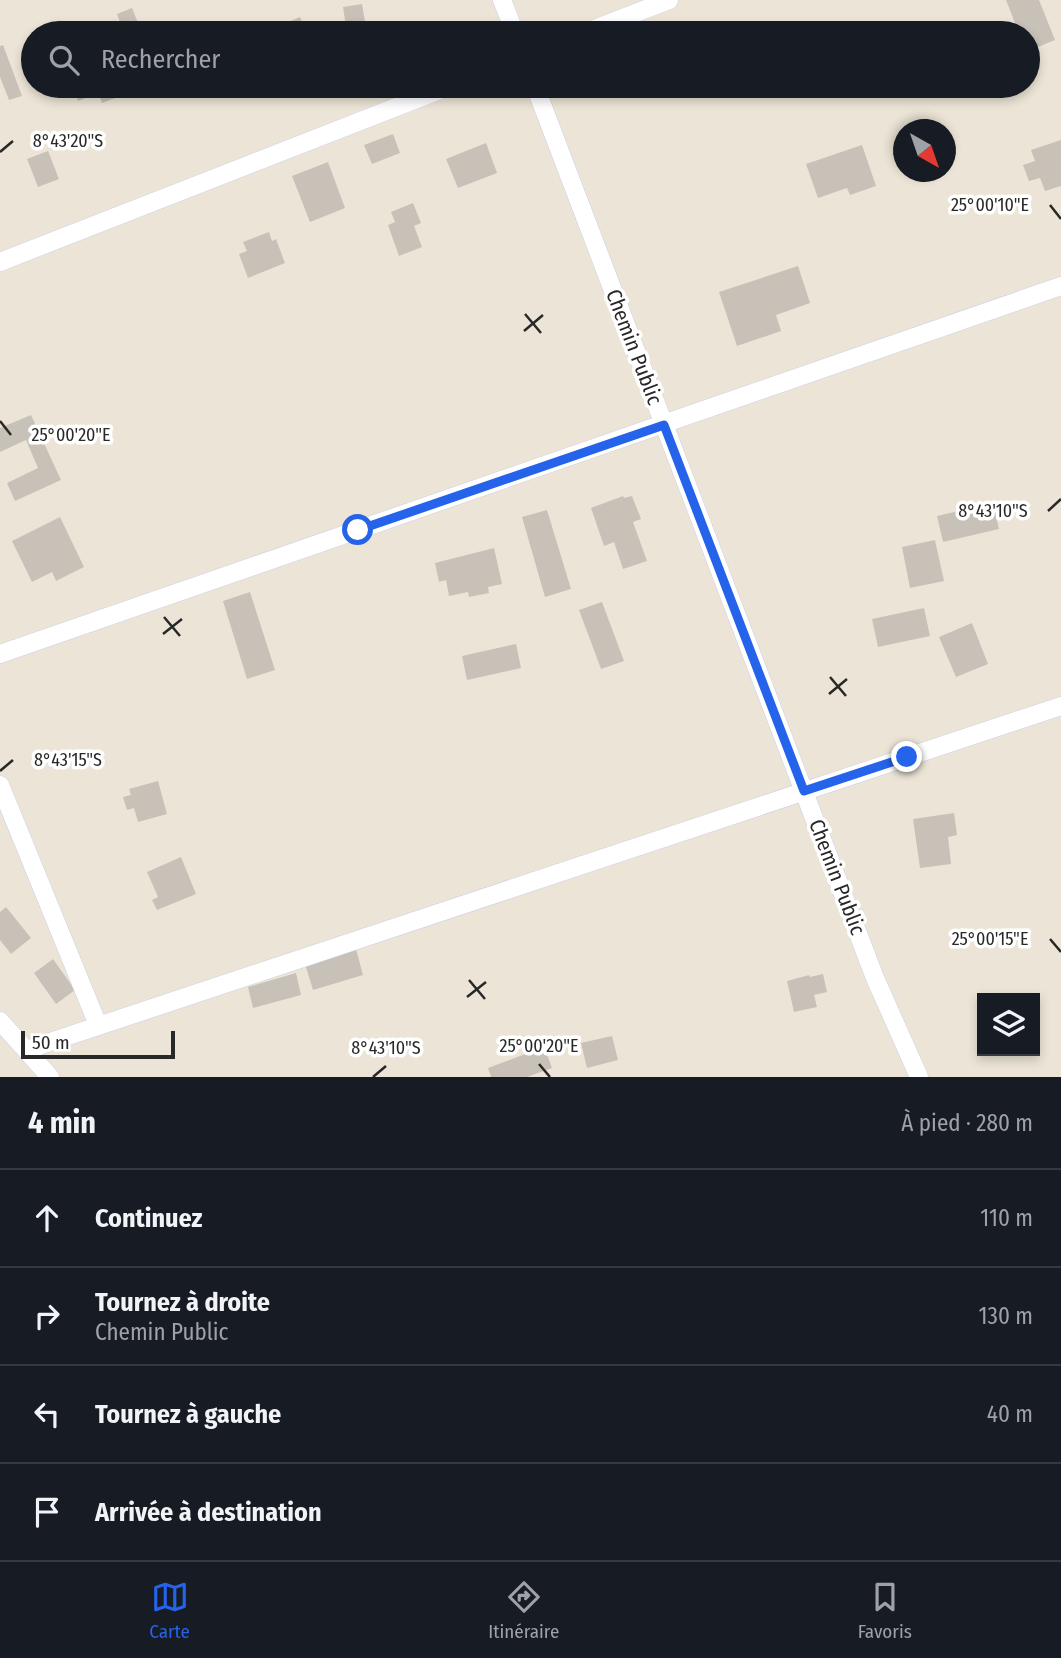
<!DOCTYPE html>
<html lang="fr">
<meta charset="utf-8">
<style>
:root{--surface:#171b24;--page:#242831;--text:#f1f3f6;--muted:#9ea1a6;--line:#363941;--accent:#2563eb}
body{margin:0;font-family:"Fira Sans Condensed",sans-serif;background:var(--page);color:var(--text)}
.controls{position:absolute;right:21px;bottom:21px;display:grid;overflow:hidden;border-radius:0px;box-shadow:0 4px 10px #0003}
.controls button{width:63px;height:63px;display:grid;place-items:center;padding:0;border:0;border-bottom:2px solid var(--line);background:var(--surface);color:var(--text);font:35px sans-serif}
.compass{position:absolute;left:893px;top:119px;width:63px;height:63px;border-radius:50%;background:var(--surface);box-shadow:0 4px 10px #0003;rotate:140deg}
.scale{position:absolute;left:21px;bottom:18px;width:154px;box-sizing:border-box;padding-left:7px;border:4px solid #282828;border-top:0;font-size:19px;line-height:24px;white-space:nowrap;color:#282828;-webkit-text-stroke:5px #fff;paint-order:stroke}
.stop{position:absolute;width:21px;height:21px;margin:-16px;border:5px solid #2563eb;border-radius:50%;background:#fff}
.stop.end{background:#2563eb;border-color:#fff;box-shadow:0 2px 7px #0008}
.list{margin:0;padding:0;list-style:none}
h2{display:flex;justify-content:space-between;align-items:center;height:91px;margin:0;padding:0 28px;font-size:30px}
h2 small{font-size:23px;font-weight:400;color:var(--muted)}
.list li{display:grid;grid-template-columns:46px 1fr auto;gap:21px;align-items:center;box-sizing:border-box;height:98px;padding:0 28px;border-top:2px solid var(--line)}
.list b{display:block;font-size:26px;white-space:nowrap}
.list p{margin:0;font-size:23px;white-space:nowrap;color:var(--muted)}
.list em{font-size:23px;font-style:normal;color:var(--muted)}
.icon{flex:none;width:38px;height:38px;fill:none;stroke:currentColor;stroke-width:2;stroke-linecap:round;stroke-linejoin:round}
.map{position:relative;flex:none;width:1061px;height:1077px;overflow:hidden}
.search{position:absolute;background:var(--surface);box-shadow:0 4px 10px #0003;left:21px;right:21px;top:21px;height:77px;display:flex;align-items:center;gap:18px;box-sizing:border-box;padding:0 24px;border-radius:38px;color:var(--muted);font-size:26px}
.sheet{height:483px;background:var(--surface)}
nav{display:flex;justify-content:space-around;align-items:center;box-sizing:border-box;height:98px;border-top:2px solid var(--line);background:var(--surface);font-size:19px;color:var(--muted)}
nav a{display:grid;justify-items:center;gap:4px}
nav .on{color:var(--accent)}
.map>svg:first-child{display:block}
</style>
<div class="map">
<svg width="1061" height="1077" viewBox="0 0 1061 1077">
<rect width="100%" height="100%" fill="#ece5d7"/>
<!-- building -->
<path fill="#c7c1b7" d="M 1006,0 L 1039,0 L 1055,40 L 1028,51 L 1028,33 L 1009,33 L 1006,26 L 1015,23 Z
M 362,4 L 367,33 L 347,33 L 343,7 Z
M 132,8 L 142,33 L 124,33 L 117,14 Z
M 300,17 L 306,33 L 239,33 L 264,23 L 268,31 Z
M 3,45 L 22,96 L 9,100 L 0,77 L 0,46 Z
M 72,86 L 117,86 L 121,96 L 102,103 L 98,93 L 78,101 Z
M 393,134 L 400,153 L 372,164 L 364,145 Z
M 1061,140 L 1061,186 L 1045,191 L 1040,178 L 1029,181 L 1023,165 L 1035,161 L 1031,150 Z
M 486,143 L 497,173 L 458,188 L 446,159 Z
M 862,145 L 876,186 L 850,195 L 847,188 L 818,198 L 806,164 Z
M 48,151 L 59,179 L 38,187 L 27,159 Z
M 328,162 L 345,208 L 310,222 L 292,176 Z
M 413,203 L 421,223 L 414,226 L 422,247 L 399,256 L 388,225 L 395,222 L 391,212 Z
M 269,232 L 272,241 L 276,239 L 285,263 L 248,278 L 239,254 L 247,251 L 243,242 Z
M 798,266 L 810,303 L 776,315 L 781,331 L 737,346 L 719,292 Z
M 31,415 L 61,480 L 15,501 L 7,483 L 38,468 L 26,440 L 0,452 L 0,428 Z
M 623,496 L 624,498 L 632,496 L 641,519 L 633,522 L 647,561 L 623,569 L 614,542 L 604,546 L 591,508 Z
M 993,503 L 999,529 L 943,542 L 937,516 Z
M 547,510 L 571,589 L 545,597 L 522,517 Z
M 60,517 L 84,567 L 56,581 L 52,572 L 32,582 L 12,541 Z
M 935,540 L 944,581 L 910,588 L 902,547 Z
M 494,548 L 502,584 L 488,587 L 489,593 L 469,597 L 468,592 L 449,596 L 446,580 L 439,582 L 435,563 Z
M 250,592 L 275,670 L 247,679 L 223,601 Z
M 602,602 L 624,661 L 601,669 L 579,610 Z
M 924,608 L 930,636 L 878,647 L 872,619 Z
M 972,623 L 988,664 L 956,677 L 939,637 Z
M 516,644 L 521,668 L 467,680 L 462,656 Z
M 158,781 L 167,814 L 138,822 L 134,808 L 127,810 L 123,797 L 131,795 L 129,789 Z
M 954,813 L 957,835 L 948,837 L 951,864 L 920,868 L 913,819 Z
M 181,857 L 196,894 L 157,910 L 152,900 L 158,897 L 147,872 Z
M 6,907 L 31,938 L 11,954 L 0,940 L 0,912 Z
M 356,949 L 363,975 L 313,990 L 305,964 Z
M 53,959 L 75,990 L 56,1004 L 34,973 Z
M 296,973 L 301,995 L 253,1008 L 248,987 Z
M 823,974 L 827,992 L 814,995 L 817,1007 L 794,1012 L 787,981 L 809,975 L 810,977 Z
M 612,1036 L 618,1060 L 587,1068 L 581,1043 Z
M 544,1047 L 552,1068 L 527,1077 L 491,1077 L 488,1068 Z"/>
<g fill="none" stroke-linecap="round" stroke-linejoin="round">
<defs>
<path id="street" d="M 502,0 L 515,33
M 584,33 L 669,0
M 535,86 L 875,978 L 919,1077
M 0,262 L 450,86
M 0,654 L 1061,286
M 0,785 L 98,1025
M 0,1021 L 50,1077
M 26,1050 L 1061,706"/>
</defs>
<!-- street casing -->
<use href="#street" stroke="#cccfe3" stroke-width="19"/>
<!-- street -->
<use href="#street" stroke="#fff" stroke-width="18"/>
</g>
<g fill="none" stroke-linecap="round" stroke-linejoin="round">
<!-- route -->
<path stroke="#2563eb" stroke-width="9" d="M 358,530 L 664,425 L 804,791 L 907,757"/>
</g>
<!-- ticks -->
<path fill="none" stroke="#282828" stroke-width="2.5" d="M 0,152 L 13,141M 1050,205 L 1061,219M 525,314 L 541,333M 524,331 L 543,315M 0,421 L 11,435M 1048,511 L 1061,499M 164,617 L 180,636M 163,634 L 182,619M 830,677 L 846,696M 829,694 L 847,679M 0,771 L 13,760M 1050,939 L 1061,952M 469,980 L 485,999M 467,997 L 486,982M 539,1064 L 550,1077M 373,1077 L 386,1066"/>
<g text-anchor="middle" stroke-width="7" stroke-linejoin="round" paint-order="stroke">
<!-- street labels -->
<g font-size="21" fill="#282828" stroke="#fff">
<text transform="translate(634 347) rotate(69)" y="7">Chemin Public</text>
<text transform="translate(837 877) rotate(69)" y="7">Chemin Public</text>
</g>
</g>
<g font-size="18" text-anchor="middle" fill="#282828" stroke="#fff" stroke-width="7" stroke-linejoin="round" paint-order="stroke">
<text x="68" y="147">8°43'20"S</text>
<text x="990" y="211">25°00'10"E</text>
<text x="71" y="441">25°00'20"E</text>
<text x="993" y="517">8°43'10"S</text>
<text x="68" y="766">8°43'15"S</text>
<text x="990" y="945">25°00'15"E</text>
<text x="539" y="1052">25°00'20"E</text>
<text x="386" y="1054">8°43'10"S</text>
</g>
</svg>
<div class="controls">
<button><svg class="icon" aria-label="layers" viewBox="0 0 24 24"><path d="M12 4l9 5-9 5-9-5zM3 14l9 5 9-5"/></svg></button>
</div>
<svg class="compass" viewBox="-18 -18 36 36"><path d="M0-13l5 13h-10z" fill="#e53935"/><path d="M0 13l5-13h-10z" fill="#9ea1a6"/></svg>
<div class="scale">50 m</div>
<div class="stop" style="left:358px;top:530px"></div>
<div class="stop end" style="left:907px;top:757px"></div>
<div class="search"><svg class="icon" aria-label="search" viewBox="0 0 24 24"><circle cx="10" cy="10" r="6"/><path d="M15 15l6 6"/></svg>Rechercher</div>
</div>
<section class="sheet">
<h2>4 min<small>À pied · 280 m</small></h2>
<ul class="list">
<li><svg class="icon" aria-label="ahead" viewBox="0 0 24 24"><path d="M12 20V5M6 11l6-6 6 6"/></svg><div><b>Continuez</b></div><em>110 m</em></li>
<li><svg class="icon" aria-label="right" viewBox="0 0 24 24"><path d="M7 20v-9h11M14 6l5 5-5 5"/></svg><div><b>Tournez à droite</b><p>Chemin Public</p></div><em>130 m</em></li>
<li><svg class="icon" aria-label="left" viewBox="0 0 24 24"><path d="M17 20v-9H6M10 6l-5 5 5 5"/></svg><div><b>Tournez à gauche</b></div><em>40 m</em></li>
<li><svg class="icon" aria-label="arrive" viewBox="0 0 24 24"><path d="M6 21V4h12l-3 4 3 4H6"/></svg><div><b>Arrivée à destination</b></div></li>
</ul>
</section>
<nav>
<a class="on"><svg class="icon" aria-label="map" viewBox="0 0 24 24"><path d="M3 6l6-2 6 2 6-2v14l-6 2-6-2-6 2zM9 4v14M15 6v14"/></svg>Carte</a>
<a><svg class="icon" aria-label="directions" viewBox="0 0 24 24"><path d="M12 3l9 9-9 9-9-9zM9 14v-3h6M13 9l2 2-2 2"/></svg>Itinéraire</a>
<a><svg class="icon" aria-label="saved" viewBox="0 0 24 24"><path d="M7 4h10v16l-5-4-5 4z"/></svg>Favoris</a>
</nav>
